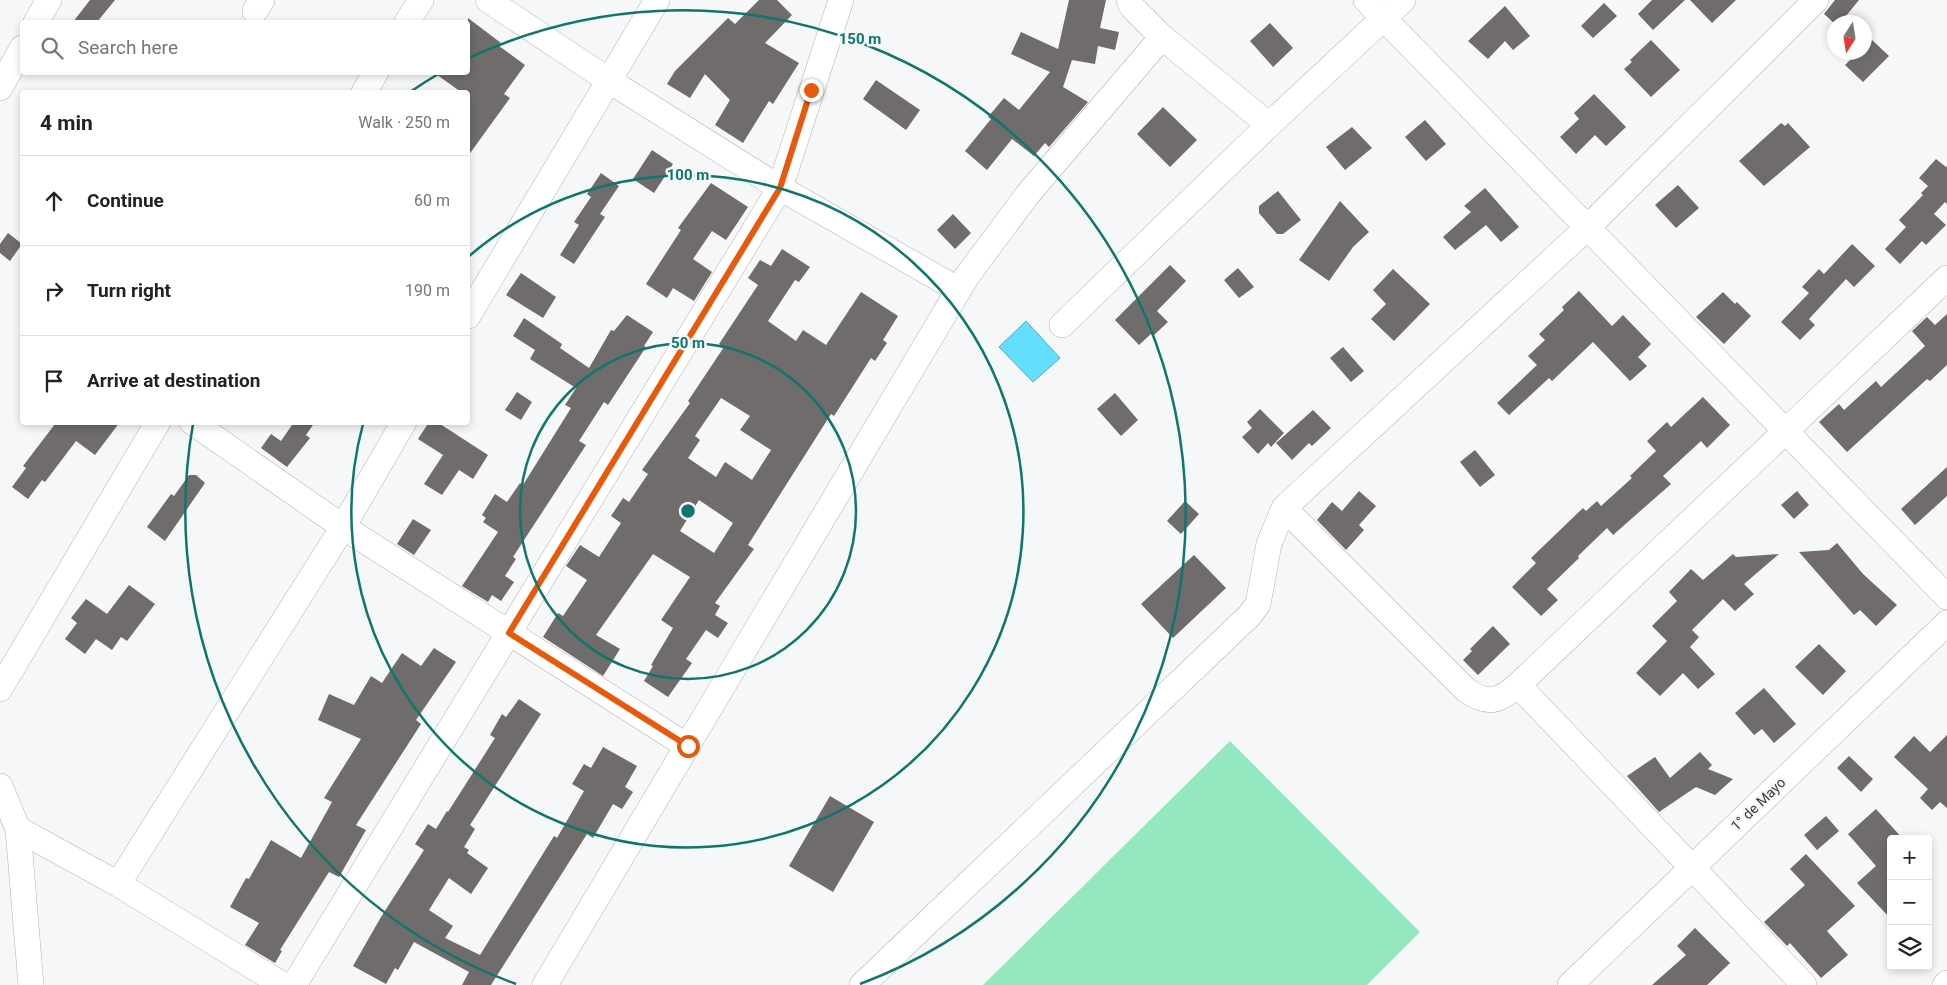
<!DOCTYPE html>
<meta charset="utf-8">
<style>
:root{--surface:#fff;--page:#f2f2f2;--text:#222;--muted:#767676;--line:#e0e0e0}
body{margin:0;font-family:Roboto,sans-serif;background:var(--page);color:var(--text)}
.controls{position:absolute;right:15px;bottom:15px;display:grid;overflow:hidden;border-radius:5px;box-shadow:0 2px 8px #0003}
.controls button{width:45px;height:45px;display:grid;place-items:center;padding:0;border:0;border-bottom:1px solid var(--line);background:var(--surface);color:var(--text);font:25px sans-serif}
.compass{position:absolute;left:1827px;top:15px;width:45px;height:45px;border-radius:50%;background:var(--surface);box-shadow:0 2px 8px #0003;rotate:192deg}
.stop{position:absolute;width:15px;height:15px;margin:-11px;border:4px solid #ea580c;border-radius:50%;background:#fff}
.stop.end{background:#ea580c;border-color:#fff;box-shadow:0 1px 5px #0008}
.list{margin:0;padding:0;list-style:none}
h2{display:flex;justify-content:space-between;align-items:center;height:65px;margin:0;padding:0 20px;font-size:21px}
h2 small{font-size:16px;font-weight:400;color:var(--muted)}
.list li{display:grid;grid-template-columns:32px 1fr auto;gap:15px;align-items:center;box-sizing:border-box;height:90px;padding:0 20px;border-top:1px solid var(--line)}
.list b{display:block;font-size:19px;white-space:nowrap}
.list em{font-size:16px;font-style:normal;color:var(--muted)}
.icon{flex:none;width:28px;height:28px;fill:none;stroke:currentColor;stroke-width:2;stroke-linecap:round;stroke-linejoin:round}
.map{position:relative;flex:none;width:1947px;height:985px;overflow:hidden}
.search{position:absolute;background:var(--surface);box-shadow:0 2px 8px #0003;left:20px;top:20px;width:450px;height:55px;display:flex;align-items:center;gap:12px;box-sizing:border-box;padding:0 18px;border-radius:5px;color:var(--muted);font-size:19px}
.panel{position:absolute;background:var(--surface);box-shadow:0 2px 8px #0003;left:20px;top:90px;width:450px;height:335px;border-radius:5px}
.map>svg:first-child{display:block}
</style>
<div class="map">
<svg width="1947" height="985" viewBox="0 0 1947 985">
<rect width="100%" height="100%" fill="#f5f7f9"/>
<!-- green -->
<path fill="#93e8bf" d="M 1230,741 L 1420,932 L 1367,985 L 983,985 Z"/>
<!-- water -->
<path fill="#63dffd" stroke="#56adc2" d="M 1026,321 L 1060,358 L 1033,382 L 999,347 Z"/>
<!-- building -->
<path fill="#6f6c6b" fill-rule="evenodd" d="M 90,0 L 115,0 L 97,22 L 73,22 Z
M 759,0 L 777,0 L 792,15 L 765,43 L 799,63 L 773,104 L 769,101 L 743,143 L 715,125 L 730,100 L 705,74 L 690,98 L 667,84 L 675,71 L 728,18 L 735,24 Z
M 1069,0 L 1106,0 L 1100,28 L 1119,32 L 1115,50 L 1098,46 L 1095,64 L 1072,60 L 1063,87 L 1088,102 L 1049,147 L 1045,143 L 1034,156 L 1012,139 L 987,170 L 965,151 L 991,119 L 988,117 L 1004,98 L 1019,110 L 1050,72 L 1011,54 L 1021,32 L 1058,49 Z
M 1652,0 L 1685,0 L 1653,30 L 1638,14 Z
M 1690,0 L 1736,0 L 1712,23 Z
M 1835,0 L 1859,0 L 1841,22 L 1834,23 L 1824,14 Z
M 1604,3 L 1617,16 L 1593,38 L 1581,26 Z
M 1505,6 L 1530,36 L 1513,50 L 1505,41 L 1488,59 L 1468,41 Z
M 468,18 L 501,43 L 499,46 L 525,65 L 504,94 L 510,98 L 468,156 L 468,92 L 461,92 L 433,72 L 468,72 Z
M 1270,23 L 1293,48 L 1273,67 L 1250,41 Z
M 1871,39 L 1889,56 L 1863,82 L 1845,65 L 1858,52 L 1864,52 L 1864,46 Z
M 1651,40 L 1680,70 L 1651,97 L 1624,69 L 1632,62 L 1630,60 Z
M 876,80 L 920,110 L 906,130 L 863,99 Z
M 1594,94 L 1626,127 L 1606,146 L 1595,135 L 1576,154 L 1560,137 L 1579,119 L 1574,113 Z
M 1163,107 L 1197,140 L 1170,167 L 1137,134 Z
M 1425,120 L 1446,144 L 1426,161 L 1405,137 Z
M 1781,123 L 1785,126 L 1788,123 L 1810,147 L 1764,186 L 1739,161 Z
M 1352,127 L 1372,148 L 1345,170 L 1326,147 Z
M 652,150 L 673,164 L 654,193 L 633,179 Z
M 1936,159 L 1946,167 L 1947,166 L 1947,204 L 1945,202 L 1934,214 L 1946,225 L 1926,245 L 1922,241 L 1900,264 L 1885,249 L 1906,227 L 1899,220 L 1923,195 L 1921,193 L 1928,186 L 1919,178 Z
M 601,173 L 619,186 L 600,214 L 605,217 L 574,264 L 560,255 L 579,225 L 574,222 L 591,197 L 587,194 Z
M 711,183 L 748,207 L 726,240 L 712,231 L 693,259 L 712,272 L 694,301 L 673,288 L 667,298 L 646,284 L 681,230 L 678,228 Z
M 1678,185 L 1699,208 L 1676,228 L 1655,205 Z
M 1485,188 L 1519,227 L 1501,242 L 1486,225 L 1455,250 L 1443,237 L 1471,212 L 1464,206 Z
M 1278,191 L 1301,220 L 1283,234 L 1277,234 L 1259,213 L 1259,206 Z
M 1340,201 L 1369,232 L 1353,247 L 1329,281 L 1299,260 Z
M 953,214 L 971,233 L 955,249 L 937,230 Z
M 8,233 L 22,244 L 10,261 L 0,253 L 0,244 Z
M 1852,244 L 1875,266 L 1854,287 L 1846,279 L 1809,319 L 1815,325 L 1800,340 L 1781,322 L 1809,293 L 1802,287 L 1819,269 L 1824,274 Z
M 782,249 L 810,267 L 799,282 L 795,280 L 768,321 L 796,341 L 803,330 L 826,345 L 861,292 L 898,316 L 883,340 L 887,343 L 875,361 L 871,358 L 834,416 L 831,414 L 748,545 L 754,549 L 715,603 L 720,606 L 715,615 L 728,623 L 718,638 L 706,630 L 686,659 L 692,663 L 668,697 L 644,681 L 653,666 L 651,665 L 673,628 L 661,620 L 690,577 L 653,554 L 596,635 L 620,649 L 603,676 L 543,637 L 558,613 L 563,616 L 587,580 L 566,566 L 580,545 L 599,557 L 621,523 L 611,516 L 623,498 L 629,502 L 648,474 L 642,470 L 690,403 L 688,401 L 724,347 L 719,344 L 758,285 L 748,278 L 760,260 L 771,266 ZM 721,398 L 750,416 L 740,430 L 771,450 L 752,480 L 725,462 L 716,477 L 688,458 L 700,440 L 695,436 ZM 699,500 L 733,523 L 714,553 L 680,531 Z
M 1170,265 L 1186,281 L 1157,311 L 1168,322 L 1154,335 L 1152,333 L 1139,345 L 1115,320 Z
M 1238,268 L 1254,287 L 1239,298 L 1224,280 Z
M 1393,269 L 1430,304 L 1394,341 L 1371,319 L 1386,304 L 1373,290 Z
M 521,273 L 556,297 L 543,318 L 506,295 Z
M 1579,291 L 1612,326 L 1623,315 L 1651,344 L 1638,357 L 1647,366 L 1630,381 L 1593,342 L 1552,381 L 1549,378 L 1509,415 L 1497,403 L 1537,365 L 1528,356 L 1545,340 L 1539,334 L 1564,310 L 1562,307 Z
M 1723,292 L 1735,304 L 1737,302 L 1751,316 L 1724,344 L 1696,317 Z
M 1947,314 L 1947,365 L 1930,381 L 1927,379 L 1847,452 L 1819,422 L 1839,404 L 1844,410 L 1876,381 L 1881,387 L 1925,346 L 1912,331 L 1927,317 L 1935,325 Z
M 627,315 L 653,332 L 644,346 L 646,347 L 608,405 L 604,402 L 579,441 L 586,445 L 513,557 L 516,559 L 505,576 L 514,582 L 501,601 L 492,595 L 488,602 L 462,586 L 498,532 L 483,522 L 486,518 L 482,515 L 495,494 L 507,502 L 520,483 L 523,485 L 571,408 L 565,405 L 576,388 L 530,359 L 535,350 L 513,336 L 524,318 L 562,344 L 560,348 L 589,368 L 611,330 L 614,331 Z
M 1343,347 L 1364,371 L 1351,382 L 1330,358 Z
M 517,392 L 532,402 L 521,420 L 505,410 Z
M 1115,393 L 1138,420 L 1121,436 L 1097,409 Z
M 1703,397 L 1730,425 L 1707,448 L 1701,441 L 1663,476 L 1671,484 L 1613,535 L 1607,528 L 1578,556 L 1579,558 L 1547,589 L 1558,600 L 1541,616 L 1512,587 L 1536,563 L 1531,558 L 1583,508 L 1586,511 L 1597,501 L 1601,506 L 1632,478 L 1630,476 L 1656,451 L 1647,441 L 1667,422 L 1671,427 Z
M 1260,409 L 1284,433 L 1271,447 L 1268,443 L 1258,454 L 1242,437 L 1252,428 L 1247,422 Z
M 1313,410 L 1331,428 L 1312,446 L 1309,443 L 1292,460 L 1276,443 Z
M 52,422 L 120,422 L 95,455 L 76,441 L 45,482 L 42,480 L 28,499 L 12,487 L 26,468 L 23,466 L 55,424 Z
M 294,422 L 315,422 L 306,435 L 310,438 L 287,467 L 261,448 L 271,434 L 281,441 Z
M 429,422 L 437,422 L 488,455 L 473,479 L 459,470 L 442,495 L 424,484 L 443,455 L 418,439 Z
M 1475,450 L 1495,475 L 1480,487 L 1460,462 Z
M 1947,467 L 1947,496 L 1915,525 L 1901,509 Z
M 189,475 L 196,475 L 205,483 L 165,541 L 147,527 L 171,494 L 174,496 Z
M 1359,491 L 1376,506 L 1359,525 L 1364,530 L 1346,550 L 1317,520 L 1332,502 L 1342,511 Z
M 1797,491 L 1809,505 L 1794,519 L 1781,505 Z
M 1185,501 L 1199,514 L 1181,534 L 1167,521 Z
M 413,519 L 431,530 L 414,555 L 397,544 Z
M 1837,543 L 1863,574 L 1897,605 L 1876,626 L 1860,610 L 1854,615 L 1799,552 L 1829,550 Z
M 1733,554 L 1736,557 L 1779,554 L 1744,584 L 1754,594 L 1735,611 L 1723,599 L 1692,630 L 1699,637 L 1690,647 L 1715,674 L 1698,689 L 1683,673 L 1660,696 L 1636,673 L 1667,641 L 1652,626 L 1677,601 L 1669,592 L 1691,569 L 1703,580 Z
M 1194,555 L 1226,588 L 1173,638 L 1141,604 Z
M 129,585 L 155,604 L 127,641 L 121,637 L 112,650 L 96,639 L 85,654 L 65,639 L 77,623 L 71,618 L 86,599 L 107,614 Z
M 1493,626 L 1510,644 L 1478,675 L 1463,660 L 1472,651 L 1470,649 Z
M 1819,644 L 1846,671 L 1823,695 L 1795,667 Z
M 434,648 L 456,662 L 416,720 L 421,724 L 356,825 L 366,830 L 339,877 L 329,872 L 280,950 L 282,951 L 275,963 L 245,945 L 259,923 L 230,907 L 246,878 L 249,879 L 271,840 L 301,858 L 332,802 L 324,798 L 361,739 L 318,720 L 329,694 L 354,705 L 371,676 L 382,683 L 402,653 L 421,666 Z
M 1764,688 L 1796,724 L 1774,743 L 1762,729 L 1754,735 L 1735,713 Z
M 519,699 L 541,714 L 470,825 L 475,829 L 464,847 L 469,850 L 467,853 L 488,868 L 471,894 L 449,878 L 429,910 L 453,926 L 445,938 L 480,955 L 554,836 L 557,838 L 584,791 L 572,784 L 584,764 L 591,768 L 603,747 L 637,766 L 625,787 L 633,792 L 622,809 L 613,804 L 593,838 L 587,834 L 491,985 L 462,985 L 469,972 L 414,942 L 398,970 L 395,968 L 386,984 L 353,966 L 381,917 L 424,850 L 415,844 L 428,824 L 436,829 L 447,811 L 448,812 L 495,738 L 490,735 L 502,714 L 506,717 Z
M 1947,735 L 1947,808 L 1940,802 L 1932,810 L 1920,798 L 1928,789 L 1894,757 L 1914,736 L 1930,752 Z
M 1700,752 L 1712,765 L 1708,769 L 1733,779 L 1715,795 L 1696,787 L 1659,812 L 1627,776 L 1655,757 L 1670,778 Z
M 1849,756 L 1873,779 L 1861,792 L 1837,768 Z
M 830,796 L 874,822 L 833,892 L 789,866 Z
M 1876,809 L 1903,839 L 1891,839 L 1891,919 L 1857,883 L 1876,866 L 1848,834 Z
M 1826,816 L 1839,831 L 1817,850 L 1804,835 Z
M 1806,854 L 1855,906 L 1827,931 L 1848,955 L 1821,978 L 1790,943 L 1787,946 L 1764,922 L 1805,885 L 1790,869 Z
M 1695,928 L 1730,963 L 1707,985 L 1652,985 L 1686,955 L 1677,946 Z"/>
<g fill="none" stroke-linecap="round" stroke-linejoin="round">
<defs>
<path id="street" d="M 488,0 L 608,80 L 780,188 L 959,290
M 1129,0 L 1132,7 L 1162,37 L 1269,125
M 1366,0 L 1947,597
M 255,11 L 262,0
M 36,22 L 49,0
M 407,22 L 421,0
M 0,88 L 22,48
M 364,92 L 376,72
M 468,316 L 657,0
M 1062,325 L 1269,125 L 1403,0
M 192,422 L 343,527 L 687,746
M 1284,508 L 1466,690 C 1487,705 1499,702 1518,685 L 1947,278
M 1518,685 L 1804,985
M 0,689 L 158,422
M 0,786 L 18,829 L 31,985
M 18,829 L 118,884 L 283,985
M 118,884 L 343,527 L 404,422
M 294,985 L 780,188 L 841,0
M 545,985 L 967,276 L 1028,194 L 1162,37
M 862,985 L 1250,615 L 1258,604 L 1269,544 L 1284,508 L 1588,227 L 1816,0
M 1570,985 L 1947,623
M 1945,985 L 1947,983"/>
</defs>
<!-- street casing -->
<use href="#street" stroke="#b1b3b5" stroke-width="26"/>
<!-- street -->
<use href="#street" stroke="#fff" stroke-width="25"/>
</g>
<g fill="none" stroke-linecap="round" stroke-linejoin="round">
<!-- route -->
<path stroke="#ea580c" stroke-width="6" d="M 688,746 L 509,633 L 780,188 L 811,90"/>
</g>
<!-- distance rings -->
<g fill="none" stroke="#0f766e" stroke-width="2.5">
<circle cx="688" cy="511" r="168"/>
<path d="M468 257A336 336 0 1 1 363 424"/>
<path d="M516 984A503 503 0 0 1 193 424M410 92A503 503 0 0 1 440 73M471 57A503 503 0 1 1 860 984"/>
</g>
<g text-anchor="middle" stroke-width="5" stroke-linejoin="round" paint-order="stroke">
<!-- street labels -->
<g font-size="14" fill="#373839" stroke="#f5f7f9">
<text transform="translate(1758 804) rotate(-44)" y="5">1° de Mayo</text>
</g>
</g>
<circle cx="688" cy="511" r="8" fill="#0f766e" stroke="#f5f7f9" stroke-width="2.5"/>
<g font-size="15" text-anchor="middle" font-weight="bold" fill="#0f766e" stroke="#f5f7f9" stroke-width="5" stroke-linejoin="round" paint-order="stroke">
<text x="860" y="44">150 m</text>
<text x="688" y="180">100 m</text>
<text x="688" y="348">50 m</text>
</g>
</svg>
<div class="controls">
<button>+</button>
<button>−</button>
<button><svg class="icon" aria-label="layers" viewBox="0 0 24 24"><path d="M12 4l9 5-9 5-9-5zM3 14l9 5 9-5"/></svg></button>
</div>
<svg class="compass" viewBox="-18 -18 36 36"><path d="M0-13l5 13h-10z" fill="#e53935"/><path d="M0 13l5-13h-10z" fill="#767676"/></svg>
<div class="stop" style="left:688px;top:746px"></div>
<div class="stop end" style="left:811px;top:90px"></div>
<div class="search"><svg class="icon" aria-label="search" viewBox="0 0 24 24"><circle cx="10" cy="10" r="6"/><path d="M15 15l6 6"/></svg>Search here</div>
<section class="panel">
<h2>4 min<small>Walk · 250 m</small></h2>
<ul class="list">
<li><svg class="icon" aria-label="ahead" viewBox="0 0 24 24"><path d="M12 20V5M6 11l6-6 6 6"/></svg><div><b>Continue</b></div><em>60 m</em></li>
<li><svg class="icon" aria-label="right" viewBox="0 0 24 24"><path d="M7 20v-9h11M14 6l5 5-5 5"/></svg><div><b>Turn right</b></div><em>190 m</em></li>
<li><svg class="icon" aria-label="arrive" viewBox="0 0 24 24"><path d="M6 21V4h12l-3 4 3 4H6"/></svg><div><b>Arrive at destination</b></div></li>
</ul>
</section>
</div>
